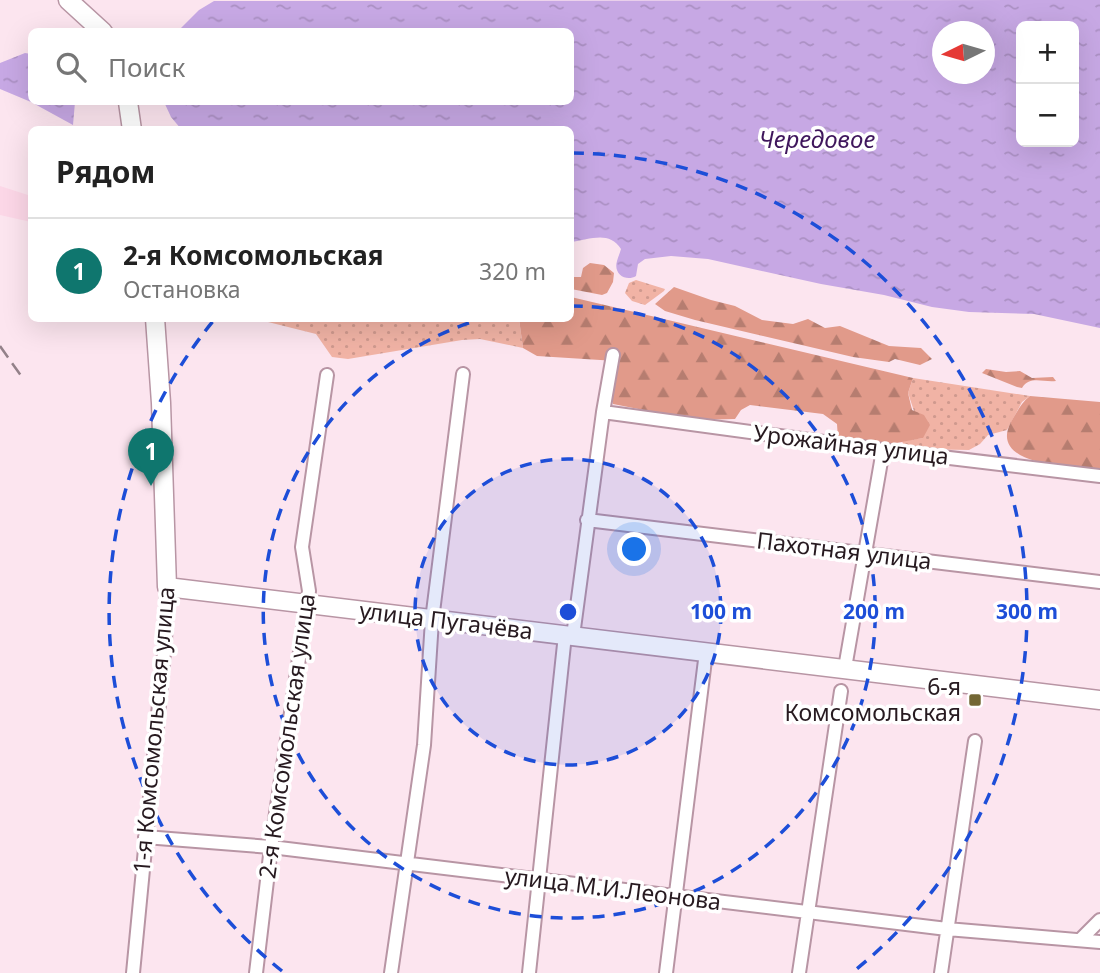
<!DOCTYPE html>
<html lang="ru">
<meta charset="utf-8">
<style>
:root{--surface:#fff;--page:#f6f6f6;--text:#222;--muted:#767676;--line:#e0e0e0;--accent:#0f766e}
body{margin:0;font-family:"Noto Sans",sans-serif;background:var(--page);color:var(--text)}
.controls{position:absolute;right:21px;top:21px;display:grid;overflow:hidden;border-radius:10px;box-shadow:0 7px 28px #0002}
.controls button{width:63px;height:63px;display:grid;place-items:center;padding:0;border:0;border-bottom:2px solid var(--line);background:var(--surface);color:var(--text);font:35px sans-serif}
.compass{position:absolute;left:932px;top:21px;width:63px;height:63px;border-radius:50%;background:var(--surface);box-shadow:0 7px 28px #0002;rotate:265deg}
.you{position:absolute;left:635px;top:550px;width:24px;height:24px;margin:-18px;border:5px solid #fff;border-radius:50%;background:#1a73e8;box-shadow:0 0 0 10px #1a73e833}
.badge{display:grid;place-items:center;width:46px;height:46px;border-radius:50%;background:var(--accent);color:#fff;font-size:23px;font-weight:700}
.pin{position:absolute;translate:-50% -58px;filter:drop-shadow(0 2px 4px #0008)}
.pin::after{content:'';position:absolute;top:37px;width:24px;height:21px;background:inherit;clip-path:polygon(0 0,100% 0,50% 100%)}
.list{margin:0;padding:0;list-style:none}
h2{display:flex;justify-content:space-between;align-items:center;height:91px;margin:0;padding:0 28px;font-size:30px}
h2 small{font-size:23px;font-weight:400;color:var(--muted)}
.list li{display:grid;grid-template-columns:46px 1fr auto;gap:21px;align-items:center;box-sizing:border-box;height:105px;padding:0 28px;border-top:2px solid var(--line)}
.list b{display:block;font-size:26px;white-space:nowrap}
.list p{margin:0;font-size:23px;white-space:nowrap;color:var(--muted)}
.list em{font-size:23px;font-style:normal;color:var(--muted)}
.icon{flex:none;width:38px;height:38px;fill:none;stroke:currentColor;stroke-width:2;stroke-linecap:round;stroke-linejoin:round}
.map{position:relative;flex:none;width:1100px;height:973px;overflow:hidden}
.search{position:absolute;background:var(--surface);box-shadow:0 7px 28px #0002;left:28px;top:28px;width:546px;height:77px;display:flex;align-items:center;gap:18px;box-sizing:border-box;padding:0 24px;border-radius:10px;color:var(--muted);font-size:26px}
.panel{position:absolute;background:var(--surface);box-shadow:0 7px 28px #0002;left:28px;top:126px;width:546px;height:196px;border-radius:10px}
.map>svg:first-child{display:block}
</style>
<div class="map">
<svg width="1100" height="973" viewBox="0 0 1100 973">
<defs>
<pattern id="grass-dots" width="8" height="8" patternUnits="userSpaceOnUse" patternTransform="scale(1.75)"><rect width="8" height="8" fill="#f1b3a5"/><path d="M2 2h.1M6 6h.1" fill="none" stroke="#cf998e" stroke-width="1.8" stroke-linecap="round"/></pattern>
<pattern id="forest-firs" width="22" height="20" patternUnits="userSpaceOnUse" patternTransform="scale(1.75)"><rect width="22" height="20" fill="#e19a8a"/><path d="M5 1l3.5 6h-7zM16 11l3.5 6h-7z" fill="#b67d70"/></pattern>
<pattern id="water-ripples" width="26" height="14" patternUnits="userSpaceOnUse" patternTransform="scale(1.75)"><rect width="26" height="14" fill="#c7a8e4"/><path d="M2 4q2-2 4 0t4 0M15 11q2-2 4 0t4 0" fill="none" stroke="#ab90c3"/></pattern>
</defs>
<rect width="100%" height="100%" fill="#fce5ef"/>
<!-- built -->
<path fill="#fcd7e7" d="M 0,186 L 31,196 L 31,222 L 0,215 Z"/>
<!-- grass -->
<path fill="url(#grass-dots)" d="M 636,280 L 665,289 L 664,291 L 645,305 L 632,301 L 625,293 L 629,283 Z
M 256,319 L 519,319 L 523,348 L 480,339 L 462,340 L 348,359 L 332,357 L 316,334 Z
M 913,378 L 1030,396 L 1022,402 L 1007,430 L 988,435 L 980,444 L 969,450 L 915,449 L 904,446 L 902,441 L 923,438 L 908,393 Z"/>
<!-- forest -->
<path fill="url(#forest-firs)" d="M 590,263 L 604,265 L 614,273 L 613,282 L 607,293 L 602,295 L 571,289 L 571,277 L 581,277 L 583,268 Z
M 674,287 L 711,300 L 735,306 L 762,320 L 793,324 L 808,319 L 825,328 L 840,326 L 889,346 L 921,348 L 932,359 L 920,365 L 895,359 L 889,362 L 853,357 L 695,320 L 665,311 L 655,304 Z
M 571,297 L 913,378 L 908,393 L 912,410 L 924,415 L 930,425 L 923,438 L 880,446 L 838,439 L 837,424 L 823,414 L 750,405 L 741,410 L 735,419 L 694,420 L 613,404 L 611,396 L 616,361 L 537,356 L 523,348 L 519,319 L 570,318 Z
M 986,369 L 1006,372 L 1020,371 L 1032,378 L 1053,377 L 1056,381 C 1044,383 1030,375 1022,388 L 1017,387 L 982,373 Z
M 1030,396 L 1100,402 L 1100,470 C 1076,467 987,467 1011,422 C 1017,412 1021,403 1030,396 Z"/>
<!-- water -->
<path fill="url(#water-ripples)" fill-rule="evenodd" d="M 1100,0 L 1100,328 L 1034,314 L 969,312 L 932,307 L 884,295 L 821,284 L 708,259 L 671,256 L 645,259 L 638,264 L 636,276 C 626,282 613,274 617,261 C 618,257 620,253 621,249 C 609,230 589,240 571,242 L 570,130 L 181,129 L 171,117 L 164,102 L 570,102 L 570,32 L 178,31 L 199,10 L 214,1 ZM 1021,26 L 1074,26 L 1074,142 L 1021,142 ZM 942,32 L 984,32 L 984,74 L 942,74 Z
M 25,53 L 31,54 L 32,102 L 75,102 L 73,125 L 31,102 L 0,89 L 0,63 Z"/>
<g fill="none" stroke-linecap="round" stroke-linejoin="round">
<defs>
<path id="street" d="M 603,412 L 883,450 L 1100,476
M 587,520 L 1100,582
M 573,636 L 603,412 L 613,355
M 845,668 L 883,450
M 145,837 L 271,847 L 947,929 L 1100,942
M 1080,940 L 1100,920
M 133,973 L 165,642 L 167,587
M 256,973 L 271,847 L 309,591 L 302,547 L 327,375
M 391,973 L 424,745 L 432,620 L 463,374
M 529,973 L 565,635
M 666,973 L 706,652
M 799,973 L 841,691
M 941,973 L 975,741"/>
<path id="secondary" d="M 68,0 L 103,32
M 128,102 L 132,130
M 155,318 L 161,403 L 167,587 L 1100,700"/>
</defs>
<!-- street casing -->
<use href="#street" stroke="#b895a4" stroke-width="16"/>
<!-- secondary casing -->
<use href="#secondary" stroke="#b895a4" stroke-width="21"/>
<!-- street -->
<use href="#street" stroke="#fff" stroke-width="12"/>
<!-- secondary -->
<use href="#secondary" stroke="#fff" stroke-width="18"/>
<!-- rail -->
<path stroke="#938189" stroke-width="2.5" stroke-dasharray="14 7" stroke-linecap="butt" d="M 0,346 L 24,380"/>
</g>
<!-- distance rings -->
<circle cx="568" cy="612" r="153" fill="#1d4ed8" fill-opacity=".12"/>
<g fill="none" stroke="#1d4ed8" stroke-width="3.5" stroke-dasharray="12 9">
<circle cx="568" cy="612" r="153"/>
<path d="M571 306A306 306 0 1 1 481 319"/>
<path d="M282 971A459 459 0 0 1 214 320M572 153A459 459 0 0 1 854 971"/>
</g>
<!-- markers -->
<rect fill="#736734" stroke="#fff" stroke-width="2.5" x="968" y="693" width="14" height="14" rx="3.5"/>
<g text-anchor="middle" stroke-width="7" stroke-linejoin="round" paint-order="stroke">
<!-- street labels -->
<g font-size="23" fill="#271a20" stroke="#fff">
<text transform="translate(851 445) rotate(7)" y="8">Урожайная улица</text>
<text transform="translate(844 551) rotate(7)" y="8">Пахотная улица</text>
<text transform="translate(446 621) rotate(7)" y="8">улица Пугачёва</text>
<text transform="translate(154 730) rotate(-85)" y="8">1-я Комсомольская улица</text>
<text transform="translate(287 736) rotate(-82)" y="8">2-я Комсомольская улица</text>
<text transform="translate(613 889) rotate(7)" y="8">улица М.И.Леонова</text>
</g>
<!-- poi labels -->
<g font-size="23" fill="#271a20" stroke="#fff" text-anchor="end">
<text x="961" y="695">6-я<tspan x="961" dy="26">Комсомольская</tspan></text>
</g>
<!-- water labels -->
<g font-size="24" font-style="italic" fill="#3f165c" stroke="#fff">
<text x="817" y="148">Чередовое</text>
</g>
</g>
<circle cx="568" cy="612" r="10" fill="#1d4ed8" stroke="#fff" stroke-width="3.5"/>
<g font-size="21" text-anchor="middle" font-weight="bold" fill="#1d4ed8" stroke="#fff" stroke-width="7" stroke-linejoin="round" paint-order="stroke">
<text x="721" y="619">100 m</text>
<text x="874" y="619">200 m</text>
<text x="1027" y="619">300 m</text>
</g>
</svg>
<div class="controls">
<button>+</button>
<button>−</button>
</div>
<svg class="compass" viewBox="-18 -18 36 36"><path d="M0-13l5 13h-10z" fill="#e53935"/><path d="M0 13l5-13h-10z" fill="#767676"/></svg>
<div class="you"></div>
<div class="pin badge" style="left:151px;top:486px">1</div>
<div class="search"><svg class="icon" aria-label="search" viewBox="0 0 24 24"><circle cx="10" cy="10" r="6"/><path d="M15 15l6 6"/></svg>Поиск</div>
<section class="panel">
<h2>Рядом<small></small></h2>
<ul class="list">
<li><span class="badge">1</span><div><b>2-я Комсомольская</b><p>Остановка</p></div><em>320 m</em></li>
</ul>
</section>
</div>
